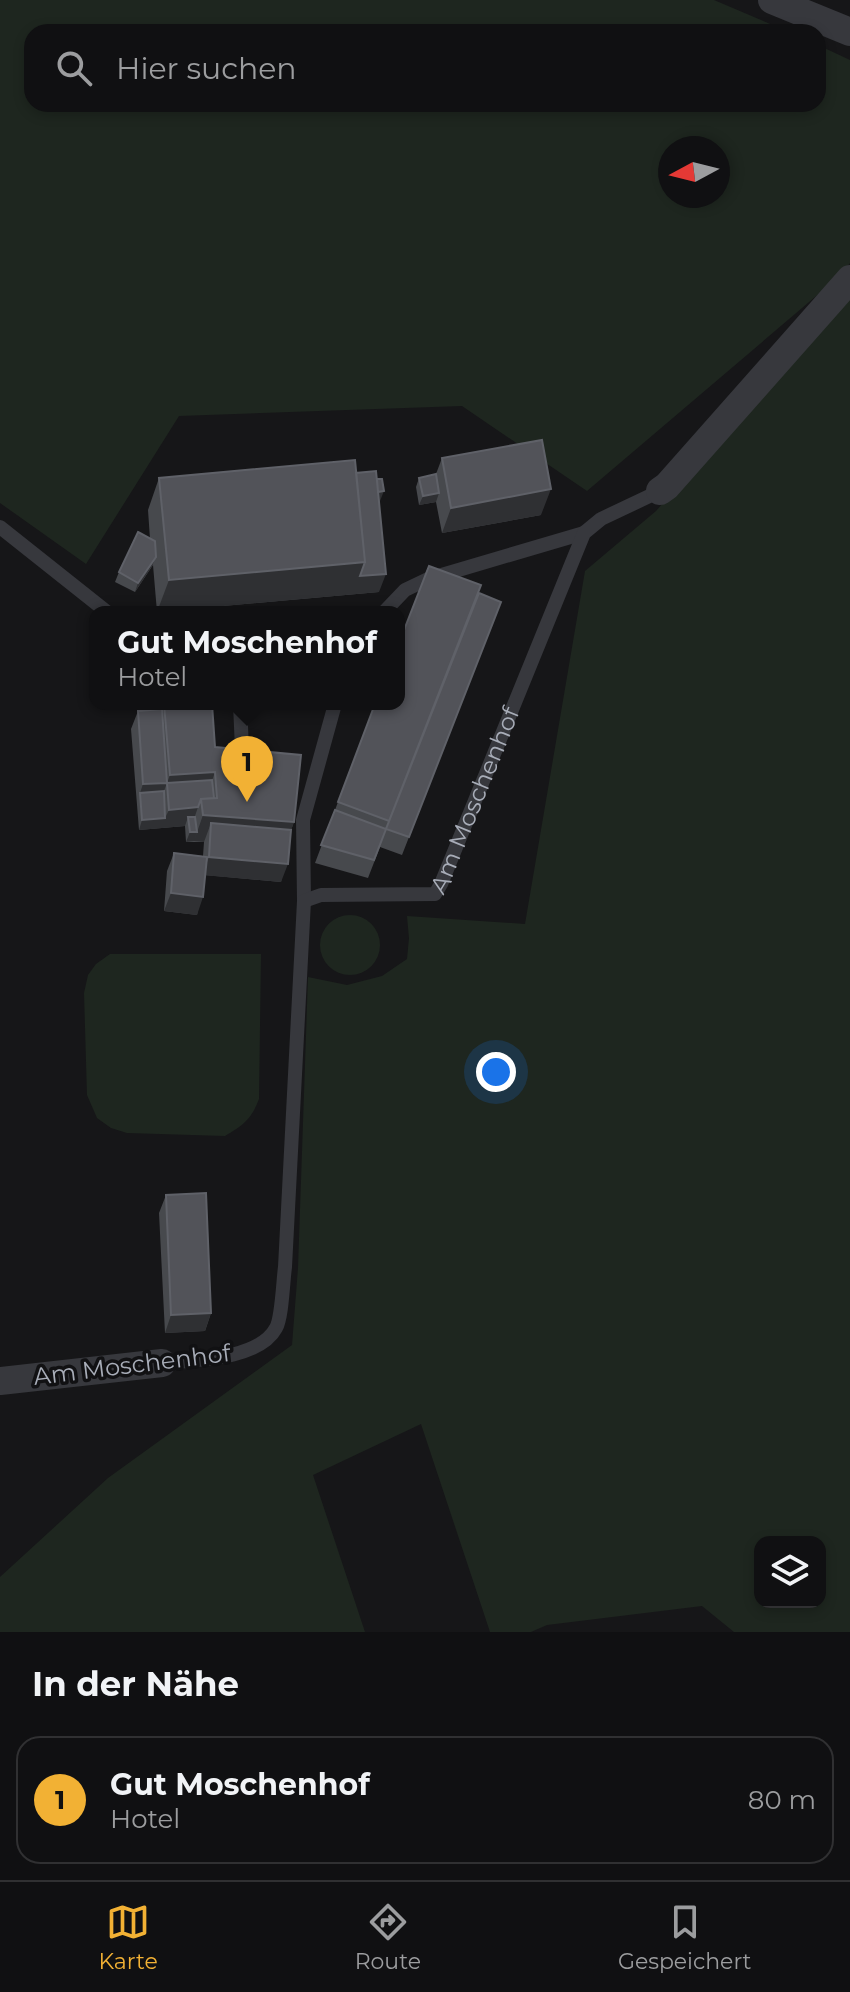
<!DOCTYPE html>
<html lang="de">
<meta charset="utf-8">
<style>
:root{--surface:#101012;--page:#1e1e20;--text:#f1f3f6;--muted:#9c9d9f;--line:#303032;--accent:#f2b134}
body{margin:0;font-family:Montserrat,sans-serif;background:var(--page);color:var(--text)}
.controls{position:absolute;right:24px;bottom:24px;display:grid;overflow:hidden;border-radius:16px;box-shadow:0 4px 12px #0003}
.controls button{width:72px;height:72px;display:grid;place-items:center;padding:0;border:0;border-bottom:2px solid var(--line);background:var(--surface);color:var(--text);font:40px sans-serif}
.compass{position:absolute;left:658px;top:136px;width:72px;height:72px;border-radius:50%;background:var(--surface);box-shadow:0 4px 12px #0003;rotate:263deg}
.you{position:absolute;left:496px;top:1072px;width:28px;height:28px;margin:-20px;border:6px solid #fff;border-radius:50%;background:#1a73e8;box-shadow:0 0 0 12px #1a73e833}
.badge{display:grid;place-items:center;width:52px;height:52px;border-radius:50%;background:var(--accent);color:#111;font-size:26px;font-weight:700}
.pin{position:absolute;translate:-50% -66px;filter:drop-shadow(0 2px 4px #0008)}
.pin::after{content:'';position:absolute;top:42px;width:28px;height:24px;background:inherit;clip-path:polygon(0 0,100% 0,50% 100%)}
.popup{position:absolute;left:89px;top:606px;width:316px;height:104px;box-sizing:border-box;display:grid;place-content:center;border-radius:16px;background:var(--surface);filter:drop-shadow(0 2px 6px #0005);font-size:26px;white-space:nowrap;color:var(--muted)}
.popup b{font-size:30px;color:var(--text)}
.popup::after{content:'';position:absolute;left:50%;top:100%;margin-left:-16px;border:16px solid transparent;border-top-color:var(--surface)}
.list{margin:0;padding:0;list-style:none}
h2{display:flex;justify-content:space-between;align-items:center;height:104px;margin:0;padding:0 32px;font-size:34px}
h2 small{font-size:26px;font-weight:400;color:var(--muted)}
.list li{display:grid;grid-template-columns:52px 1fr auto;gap:24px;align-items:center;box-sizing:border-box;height:128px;margin:0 16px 16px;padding:0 16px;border:2px solid var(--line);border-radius:24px}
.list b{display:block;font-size:30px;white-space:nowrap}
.list p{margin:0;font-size:26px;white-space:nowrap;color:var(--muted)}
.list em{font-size:26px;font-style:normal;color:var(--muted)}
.icon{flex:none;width:44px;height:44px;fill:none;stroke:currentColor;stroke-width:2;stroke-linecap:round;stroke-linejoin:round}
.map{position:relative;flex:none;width:850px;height:1632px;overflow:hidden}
.search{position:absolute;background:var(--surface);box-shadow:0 4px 12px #0003;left:24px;right:24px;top:24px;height:88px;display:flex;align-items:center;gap:20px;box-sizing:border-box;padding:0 28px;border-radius:24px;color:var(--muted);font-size:30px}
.sheet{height:248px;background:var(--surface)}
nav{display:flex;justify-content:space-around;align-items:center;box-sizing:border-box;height:112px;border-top:2px solid var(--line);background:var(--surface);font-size:22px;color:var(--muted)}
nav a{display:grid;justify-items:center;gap:4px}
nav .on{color:var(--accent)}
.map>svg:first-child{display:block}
</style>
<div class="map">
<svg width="850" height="1632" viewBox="0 0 850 1632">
<rect width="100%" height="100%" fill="#161618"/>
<!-- green -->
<path fill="#1e261f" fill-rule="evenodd" d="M 0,0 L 714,0 L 789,32 L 32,32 L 32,104 L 818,104 L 818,45 L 850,60 L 850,263 L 842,274 L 587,491 L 462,406 L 179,416 L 86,564 L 0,503 ZM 670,148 L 718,148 L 718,196 L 670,196 Z
M 850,292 L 850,1632 L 734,1632 L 702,1606 L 547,1625 L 531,1632 L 490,1632 L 421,1424 L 313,1475 L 365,1632 L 0,1632 L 0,1577 L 108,1478 L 292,1345 L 298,1268 L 308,977 L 347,985 L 382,976 L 407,959 L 409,938 L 407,916 L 525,924 L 585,571 L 656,511 ZM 760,1542 L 820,1542 L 820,1602 L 760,1602 Z
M320 945a30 30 0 1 1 60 0a30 30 0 1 1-60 0Z
M 110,954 L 261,954 L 259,1099 C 251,1120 243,1125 225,1136 L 127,1133 L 111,1128 L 97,1118 L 87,1095 L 84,993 L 88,975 L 96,964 Z"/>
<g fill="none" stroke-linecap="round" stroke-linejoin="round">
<!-- service -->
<g stroke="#37383d" stroke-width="14">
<path d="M 0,527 L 107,612"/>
<path d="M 384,612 L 405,590 L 428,579 L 584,533"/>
<path d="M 240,704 L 242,749"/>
<path d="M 304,901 L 303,820 L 335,704"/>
<path id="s1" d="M 162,1363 C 194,1360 259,1360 276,1328 C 282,1318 283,1281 285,1267 L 304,901 L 321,895 L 435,894 L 441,884 L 584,533 L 601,519 L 660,491"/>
</g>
<!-- minor -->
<path stroke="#37383d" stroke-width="28" d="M 772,0 L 850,32
M 660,491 L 667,486 L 850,279
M 0,1381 L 162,1363"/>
</g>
<!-- wall -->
<path fill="#47494d" d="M 442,458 L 541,515 L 442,533 L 436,502 L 419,505 L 416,487 L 419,478 L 436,474 Z
M 356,473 L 380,501 L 379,501 L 379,592 L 157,612 L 153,565 L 135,592 L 115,582 L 119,572 L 150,539 L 148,510 L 159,478 Z
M 478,594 L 501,602 L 402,855 L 380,847 L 368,878 L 315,863 L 338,802 Z
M 153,704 L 212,704 L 215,747 L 294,822 L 291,830 L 281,882 L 205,875 L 197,915 L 164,911 L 167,871 L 174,853 L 203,856 L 204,842 L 186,842 L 185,826 L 139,830 L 131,729 L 138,711 L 153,710 Z
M 166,1195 L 211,1313 L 205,1331 L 165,1333 L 159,1213 Z"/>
<!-- shaded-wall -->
<path fill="#2f3033" d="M 551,489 L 541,515 L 442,533 L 451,508 Z
M 384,491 L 380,501 L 371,501 L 375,492 Z
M 439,493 L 436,502 L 419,505 L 423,496 Z
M 156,557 L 152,566 L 135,592 L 138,583 Z
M 365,562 L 386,574 L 379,592 L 157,612 L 169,580 Z
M 215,772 L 206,798 L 167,783 L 170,775 Z
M 167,783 L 160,801 L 140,793 L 143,784 Z
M 198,807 L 192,825 L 188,817 L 185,826 L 139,830 L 142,820 L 165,818 L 169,810 Z
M 203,815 L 294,822 L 285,848 L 211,823 L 204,842 L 194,841 Z
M 190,832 L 197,832 L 194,841 L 186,842 Z
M 209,857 L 288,864 L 281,882 L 202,875 Z
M 171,893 L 203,897 L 197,915 L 164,911 Z
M 211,1313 L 205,1331 L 165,1333 L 171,1315 Z"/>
<!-- building -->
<path fill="#525359" stroke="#5f6168" stroke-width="2" d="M 542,440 L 551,489 L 451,508 L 442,458 Z
M 355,460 L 365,562 L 169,580 L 159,478 Z
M 376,471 L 386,574 L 360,576 L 365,562 L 356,473 Z
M 436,474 L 439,493 L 423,496 L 419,478 Z
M 377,479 L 382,479 L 384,491 L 378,492 Z
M 138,532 L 155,541 L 156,557 L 138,583 L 119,572 Z
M 429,566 L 481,585 L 389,821 L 338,802 L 375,704 L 399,704 L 399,643 Z
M 479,593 L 501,602 L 409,837 L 386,829 Z
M 164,704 L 212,704 L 215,747 L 301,755 L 294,822 L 203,815 L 201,799 L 217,798 L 215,772 L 170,775 Z
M 162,709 L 167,783 L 212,780 L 214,798 L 201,799 L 198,807 L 169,810 L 167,783 L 143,784 L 138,711 Z
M 164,791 L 165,818 L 142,820 L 140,793 Z
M 335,810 L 386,829 L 374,860 L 321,845 Z
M 188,817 L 195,817 L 197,832 L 190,832 Z
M 211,823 L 291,830 L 288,864 L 209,857 Z
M 174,853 L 207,857 L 203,897 L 171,893 Z
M 206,1193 L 211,1313 L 171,1315 L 166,1195 Z"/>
<g text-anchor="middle" stroke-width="7" stroke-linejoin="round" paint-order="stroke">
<!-- street labels -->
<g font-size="24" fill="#a8adb8" stroke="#111113">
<text dy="8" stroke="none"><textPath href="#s1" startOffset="786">Am Moschenhof</textPath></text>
<text transform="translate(132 1365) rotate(-7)" y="8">Am Moschenhof</text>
</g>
</g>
</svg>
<div class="controls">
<button><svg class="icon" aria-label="layers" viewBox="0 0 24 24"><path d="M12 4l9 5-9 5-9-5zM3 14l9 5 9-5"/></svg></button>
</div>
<svg class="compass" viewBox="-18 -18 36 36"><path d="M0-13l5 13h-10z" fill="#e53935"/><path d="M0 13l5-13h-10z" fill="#9c9d9f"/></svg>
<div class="you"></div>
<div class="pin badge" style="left:247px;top:802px">1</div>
<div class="popup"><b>Gut Moschenhof</b>Hotel</div>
<div class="search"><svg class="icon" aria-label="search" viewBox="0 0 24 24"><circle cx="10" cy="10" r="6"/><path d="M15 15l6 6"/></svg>Hier suchen</div>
</div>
<section class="sheet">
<h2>In der Nähe<small></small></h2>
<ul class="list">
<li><span class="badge">1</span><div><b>Gut Moschenhof</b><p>Hotel</p></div><em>80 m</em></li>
</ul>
</section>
<nav>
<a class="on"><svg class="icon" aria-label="map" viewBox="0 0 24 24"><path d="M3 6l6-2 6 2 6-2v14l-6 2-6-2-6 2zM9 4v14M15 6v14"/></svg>Karte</a>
<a><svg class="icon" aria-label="directions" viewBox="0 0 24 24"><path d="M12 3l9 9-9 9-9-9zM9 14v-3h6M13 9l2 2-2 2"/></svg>Route</a>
<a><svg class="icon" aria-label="saved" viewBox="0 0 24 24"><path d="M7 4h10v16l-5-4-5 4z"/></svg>Gespeichert</a>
</nav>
